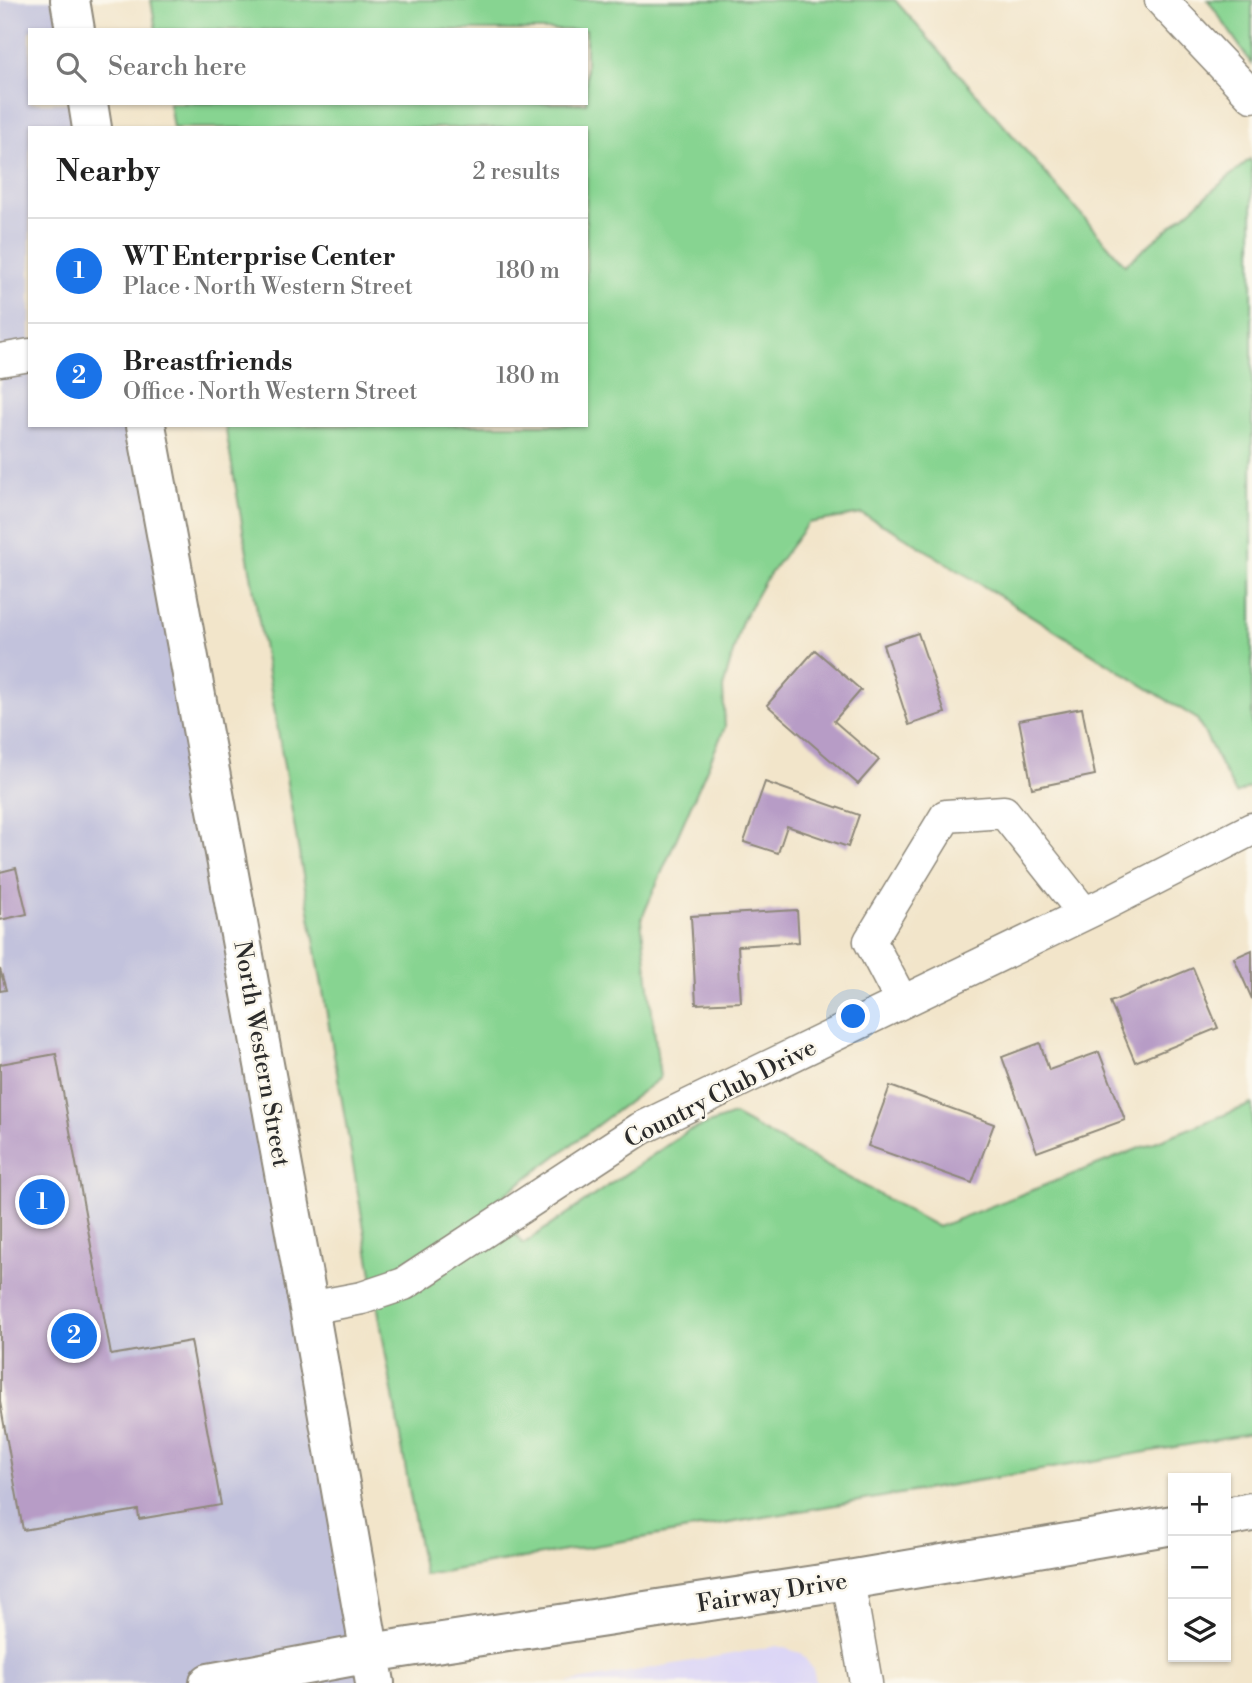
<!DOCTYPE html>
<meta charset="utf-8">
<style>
:root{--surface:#fff;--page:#f2f2f2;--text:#222;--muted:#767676;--line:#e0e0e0;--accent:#1a73e8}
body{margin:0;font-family:"Libre Bodoni",serif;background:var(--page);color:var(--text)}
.controls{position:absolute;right:21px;bottom:21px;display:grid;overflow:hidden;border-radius:0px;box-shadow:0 2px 5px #0004}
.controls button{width:63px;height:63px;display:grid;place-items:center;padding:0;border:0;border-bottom:2px solid var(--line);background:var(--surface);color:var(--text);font:35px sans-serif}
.you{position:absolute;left:854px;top:1017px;width:24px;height:24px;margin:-18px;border:5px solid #fff;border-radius:50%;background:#1a73e8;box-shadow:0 0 0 10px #1a73e833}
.badge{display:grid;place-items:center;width:46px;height:46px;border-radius:50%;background:var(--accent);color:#fff;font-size:23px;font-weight:700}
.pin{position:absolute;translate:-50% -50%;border:4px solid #fff;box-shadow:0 2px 7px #0006}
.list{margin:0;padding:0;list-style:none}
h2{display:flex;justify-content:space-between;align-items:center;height:91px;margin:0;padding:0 28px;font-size:30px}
h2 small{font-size:23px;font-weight:400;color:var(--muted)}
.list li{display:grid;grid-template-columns:46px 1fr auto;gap:21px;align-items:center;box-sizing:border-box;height:105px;padding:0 28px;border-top:2px solid var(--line)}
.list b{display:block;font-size:26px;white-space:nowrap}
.list p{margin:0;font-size:23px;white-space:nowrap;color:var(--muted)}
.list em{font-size:23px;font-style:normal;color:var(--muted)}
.icon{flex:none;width:38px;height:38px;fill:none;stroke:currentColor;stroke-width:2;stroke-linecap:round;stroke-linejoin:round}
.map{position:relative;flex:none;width:1252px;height:1683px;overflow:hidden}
.search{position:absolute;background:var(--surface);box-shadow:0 2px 5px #0004;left:28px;top:28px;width:560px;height:77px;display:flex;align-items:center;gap:18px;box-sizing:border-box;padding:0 24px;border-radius:0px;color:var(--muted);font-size:26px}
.panel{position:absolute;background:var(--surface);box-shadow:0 2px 5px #0004;left:28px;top:126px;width:560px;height:301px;border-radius:0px}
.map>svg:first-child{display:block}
</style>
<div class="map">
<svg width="1252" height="1683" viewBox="0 0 1252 1683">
<rect width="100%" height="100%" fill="#fbf7ec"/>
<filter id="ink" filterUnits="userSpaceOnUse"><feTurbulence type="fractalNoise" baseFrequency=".0143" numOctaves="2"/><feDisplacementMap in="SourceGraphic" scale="14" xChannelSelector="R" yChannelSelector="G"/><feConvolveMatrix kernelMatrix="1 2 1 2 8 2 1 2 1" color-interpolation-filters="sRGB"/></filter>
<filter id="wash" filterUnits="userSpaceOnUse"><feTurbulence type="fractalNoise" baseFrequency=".00686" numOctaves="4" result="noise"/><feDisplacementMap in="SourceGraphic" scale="28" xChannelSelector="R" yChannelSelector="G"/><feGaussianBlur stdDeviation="1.57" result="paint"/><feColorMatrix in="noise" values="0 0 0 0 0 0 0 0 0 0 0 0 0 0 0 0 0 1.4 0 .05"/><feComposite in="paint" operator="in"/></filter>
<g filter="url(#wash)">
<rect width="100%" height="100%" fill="#f2e5ca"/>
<!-- built -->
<path fill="#dcd6f6" d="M 777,1646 L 801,1653 L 813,1669 L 816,1683 L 566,1683 Z"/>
<!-- industrial -->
<path fill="#c2c2dc" d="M 0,0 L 70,0 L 75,30 L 30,30 L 30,103 L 88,103 L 92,128 L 30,128 L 30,425 L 146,425 L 375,1683 L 0,1683 Z"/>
<!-- green -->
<path fill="#87d491" stroke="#59805e" stroke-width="2" d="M 151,0 L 895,0 L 1125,265 L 1250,159 L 1252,164 L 1252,786 L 1236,794 L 1197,719 L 895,531 L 862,514 L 808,523 L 764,582 L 742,621 L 723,688 L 725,727 L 641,920 L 660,1078 L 503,1196 L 497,1208 L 523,1244 L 688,1131 L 734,1115 L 938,1227 L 1252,1104 L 1252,1434 L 424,1575 L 225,425 L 586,425 L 586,128 L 173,128 L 169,103 L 586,103 L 586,30 L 156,30 Z
M 1208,0 L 1252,0 L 1252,64 Z"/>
<g id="blocks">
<!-- building -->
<path fill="#b79cc6" d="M 918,633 L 945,713 L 909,725 L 883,645 Z
M 815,650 L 861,690 L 834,721 L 879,760 L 858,784 L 767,705 Z
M 1082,708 L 1095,775 L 1032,788 L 1019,720 Z
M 765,782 L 859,815 L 848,847 L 787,826 L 778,853 L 744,842 Z
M 16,868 L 27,914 L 0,920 L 0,872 Z
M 797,910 L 799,942 L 738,946 L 741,1002 L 696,1004 L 691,916 Z
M 1252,950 L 1252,999 L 1234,958 Z
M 1193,968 L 1218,1028 L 1135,1062 L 1110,1002 Z
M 0,969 L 6,990 L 0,991 Z
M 1040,1043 L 1049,1070 L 1099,1052 L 1125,1120 L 1037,1152 L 1002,1057 Z
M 56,1054 L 111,1355 L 191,1341 L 221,1505 L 139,1519 L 138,1510 L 23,1530 L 0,1402 L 0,1064 Z
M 890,1086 L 994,1124 L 972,1183 L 868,1146 Z"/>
</g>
</g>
<g filter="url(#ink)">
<use href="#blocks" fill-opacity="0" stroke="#8e887a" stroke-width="2"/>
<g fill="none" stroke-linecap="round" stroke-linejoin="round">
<defs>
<path id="minor" d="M 1161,0 L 1252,96
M 0,360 L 30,355
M 902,1002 L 870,941 L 946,816 L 1004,812 L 1084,913
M 309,1308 L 362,1298 L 404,1284 L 640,1129 L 1107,903 L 1252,829
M 848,1580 L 866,1683"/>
<path id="secondary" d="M 70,0 L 75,30
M 88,103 L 92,128
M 146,425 L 309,1308 L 375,1683
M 1226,1517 L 1252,1512
M 209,1683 L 370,1653 L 848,1580 L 1173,1525"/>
</defs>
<!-- minor casing -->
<use href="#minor" stroke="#8e887a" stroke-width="35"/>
<!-- secondary casing -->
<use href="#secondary" stroke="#8e887a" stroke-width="42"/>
<!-- minor -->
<use href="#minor" stroke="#fff" stroke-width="32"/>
<!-- secondary -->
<use href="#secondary" stroke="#fff" stroke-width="38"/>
</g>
</g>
<g text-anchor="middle" stroke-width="5" stroke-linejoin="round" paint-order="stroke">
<!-- street labels -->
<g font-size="24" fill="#2b2b2b" stroke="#fbf7ec">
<text transform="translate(262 1054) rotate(80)" y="8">North Western Street</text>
<text transform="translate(720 1093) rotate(-27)" y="8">Country Club Drive</text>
<text transform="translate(772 1592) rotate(-9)" y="8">Fairway Drive</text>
</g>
</g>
</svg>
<div class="controls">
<button>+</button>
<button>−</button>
<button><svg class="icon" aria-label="layers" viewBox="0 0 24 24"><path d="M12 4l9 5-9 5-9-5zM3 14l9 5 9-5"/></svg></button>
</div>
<div class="you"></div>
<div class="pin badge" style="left:42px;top:1202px">1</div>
<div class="pin badge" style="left:74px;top:1336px">2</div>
<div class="search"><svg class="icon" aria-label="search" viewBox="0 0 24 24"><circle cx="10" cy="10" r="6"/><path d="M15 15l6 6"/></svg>Search here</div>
<section class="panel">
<h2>Nearby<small>2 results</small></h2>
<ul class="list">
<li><span class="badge">1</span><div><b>WT Enterprise Center</b><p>Place · North Western Street</p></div><em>180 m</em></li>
<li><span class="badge">2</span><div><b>Breastfriends</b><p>Office · North Western Street</p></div><em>180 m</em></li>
</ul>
</section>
</div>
